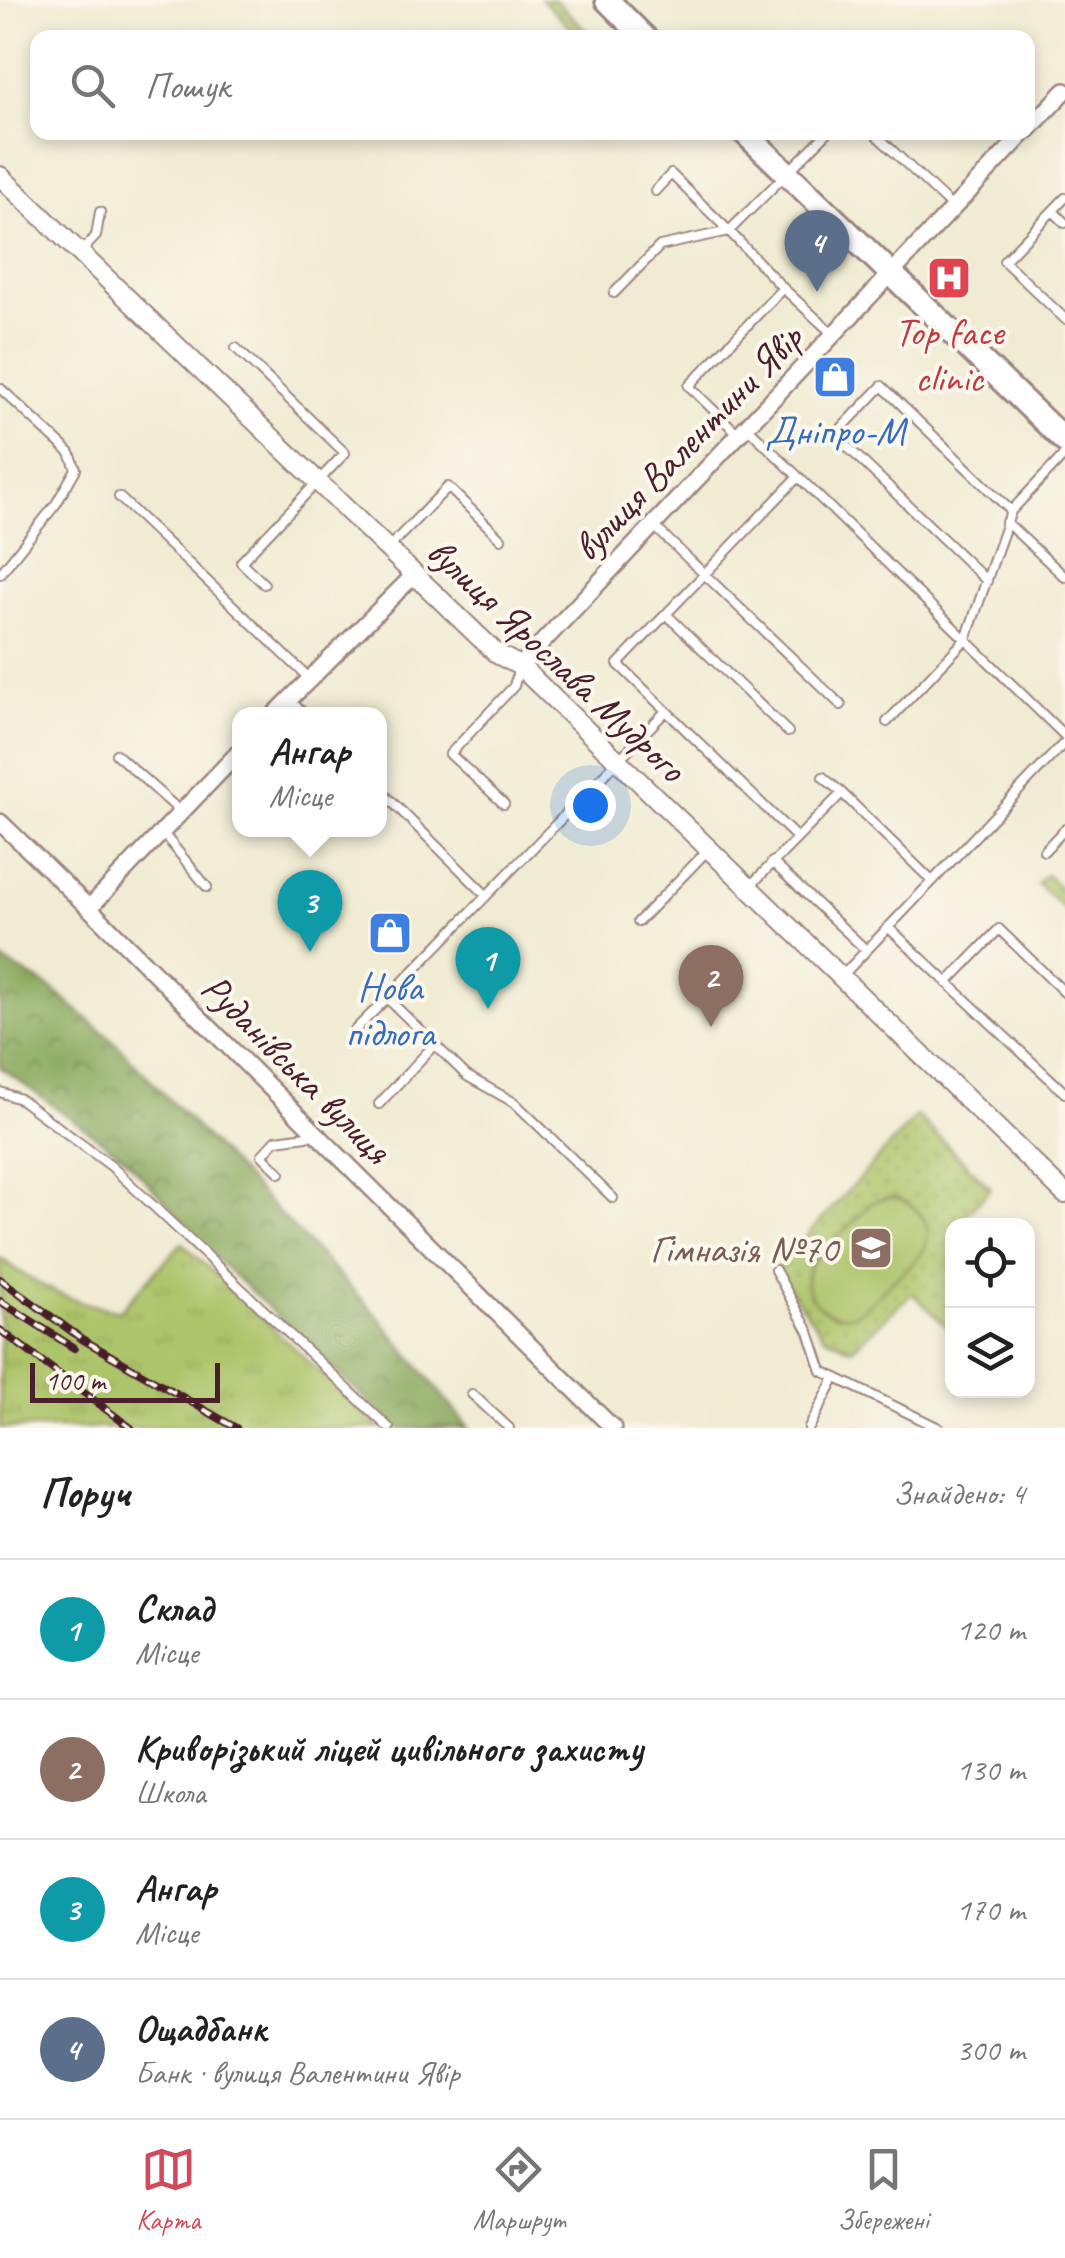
<!DOCTYPE html>
<html lang="uk">
<meta charset="utf-8">
<style>
:root{--surface:#fff;--page:#f6f6f6;--text:#222;--muted:#767676;--line:#e0e0e0;--accent:#d1495b}
body{margin:0;font-family:Caveat,sans-serif;background:var(--page);color:var(--text)}
.controls{position:absolute;right:30px;bottom:30px;display:grid;overflow:hidden;border-radius:20px;box-shadow:0 5px 15px #0003}
.controls button{width:90px;height:90px;display:grid;place-items:center;padding:0;border:0;border-bottom:2px solid var(--line);background:var(--surface);color:var(--text);font:50px sans-serif}
.scale{position:absolute;left:30px;bottom:25px;width:190px;box-sizing:border-box;padding-left:10px;border:5px solid #4a1f2b;border-top:0;font-size:28px;line-height:35px;white-space:nowrap;color:#4a1f2b;-webkit-text-stroke:8px #fbf7ec;paint-order:stroke}
.you{position:absolute;left:590px;top:805px;width:35px;height:35px;margin:-25px;border:8px solid #fff;border-radius:50%;background:#1a73e8;box-shadow:0 0 0 15px #1a73e833}
.badge{display:grid;place-items:center;width:65px;height:65px;border-radius:50%;background:var(--accent);color:#fff;font-size:32px;font-weight:700}
.pin{position:absolute;translate:-50% -82px;filter:drop-shadow(0 2px 5px #0008)}
.pin::after{content:'';position:absolute;top:52px;width:35px;height:30px;background:inherit;clip-path:polygon(0 0,100% 0,50% 100%)}
.popup{position:absolute;left:232px;top:707px;width:155px;height:130px;box-sizing:border-box;display:grid;place-content:center;border-radius:20px;background:var(--surface);filter:drop-shadow(0 2px 8px #0005);font-size:32px;white-space:nowrap;color:var(--muted)}
.popup b{font-size:38px;color:var(--text)}
.popup::after{content:'';position:absolute;left:50%;top:100%;margin-left:-20px;border:20px solid transparent;border-top-color:var(--surface)}
.list{margin:0;padding:0;list-style:none}
h2{display:flex;justify-content:space-between;align-items:center;height:130px;margin:0;padding:0 40px;font-size:42px}
h2 small{font-size:32px;font-weight:400;color:var(--muted)}
.list li{display:grid;grid-template-columns:65px 1fr auto;gap:30px;align-items:center;box-sizing:border-box;height:140px;padding:0 40px;border-top:2px solid var(--line)}
.list b{display:block;font-size:38px;white-space:nowrap}
.list p{margin:0;font-size:32px;white-space:nowrap;color:var(--muted)}
.list em{font-size:32px;font-style:normal;color:var(--muted)}
.icon{flex:none;width:55px;height:55px;fill:none;stroke:currentColor;stroke-width:2;stroke-linecap:round;stroke-linejoin:round}
.map{position:relative;flex:none;width:1065px;height:1428px;overflow:hidden}
.search{position:absolute;background:var(--surface);box-shadow:0 5px 15px #0003;left:30px;right:30px;top:30px;height:110px;display:flex;align-items:center;gap:25px;box-sizing:border-box;padding:0 35px;border-radius:20px;color:var(--muted);font-size:38px}
.sheet{height:690px;background:var(--surface)}
nav{display:flex;justify-content:space-around;align-items:center;box-sizing:border-box;height:140px;border-top:2px solid var(--line);background:var(--surface);font-size:28px;color:var(--muted)}
nav a{display:grid;justify-items:center;gap:5px}
nav .on{color:var(--accent)}
.map>svg:first-child{display:block}
</style>
<div class="map">
<svg width="1065" height="1428" viewBox="0 0 1065 1428">
<defs>
<pattern id="grass-tufts" width="24" height="20" patternUnits="userSpaceOnUse" patternTransform="scale(2.5)"><rect width="24" height="20" fill="#adc56a"/><path d="M3 7l-1-3M5 7V3M7 7l1-3M15 17l-1-3M17 17v-4M19 17l1-3" fill="none" stroke="#96a95c"/></pattern>
<pattern id="forest-crowns" width="20" height="18" patternUnits="userSpaceOnUse" patternTransform="scale(2.5)"><rect width="20" height="18" fill="#8aaa5e"/><path d="M2 6a3 3 0 1 1 6 0M12 15a3 3 0 1 1 6 0" fill="none" stroke="#738a4e"/></pattern>
<pattern id="park-dots" width="8" height="8" patternUnits="userSpaceOnUse" patternTransform="scale(2.5)"><rect width="8" height="8" fill="#adc56a"/><path d="M2 2h.1M6 6h.1" fill="none" stroke="#96a95c" stroke-width="1.8" stroke-linecap="round"/></pattern>
</defs>
<rect width="100%" height="100%" fill="#fbf7ec"/>
<filter id="ink" filterUnits="userSpaceOnUse"><feTurbulence type="fractalNoise" baseFrequency=".01" numOctaves="2"/><feDisplacementMap in="SourceGraphic" scale="20" xChannelSelector="R" yChannelSelector="G"/><feConvolveMatrix kernelMatrix="1 2 1 2 8 2 1 2 1" color-interpolation-filters="sRGB"/></filter>
<filter id="wash" filterUnits="userSpaceOnUse"><feTurbulence type="fractalNoise" baseFrequency=".0048" numOctaves="4" result="noise"/><feDisplacementMap in="SourceGraphic" scale="40" xChannelSelector="R" yChannelSelector="G"/><feGaussianBlur stdDeviation="2.25" result="paint"/><feColorMatrix in="noise" values="0 0 0 0 0 0 0 0 0 0 0 0 0 0 0 0 0 1.4 0 .05"/><feComposite in="paint" operator="in"/></filter>
<g filter="url(#wash)">
<rect width="100%" height="100%" fill="#f0ebd2"/>
<!-- grass -->
<path fill="url(#grass-tufts)" stroke="#7c724a" stroke-width="2.5" d="M 542,0 L 555,0 L 591,35 L 580,37 Z
M 1046,875 L 1065,892 L 1065,910 L 1037,884 Z
M 182,1243 L 380,1428 L 0,1428 L 0,1258 C 40,1288 70,1302 119,1311 Z"/>
<!-- forest -->
<path fill="url(#forest-crowns)" stroke="#6a6444" stroke-width="2.5" d="M 0,959 L 51,988 L 111,1039 L 377,1315 L 469,1428 L 396,1428 L 190,1234 L 192,1231 L 123,1156 L 0,1067 Z"/>
<!-- park -->
<path fill="url(#park-dots)" stroke="#7c724a" stroke-width="2.5" d="M 917,1116 L 991,1188 L 958,1223 L 960,1225 L 952,1226 L 952,1324 L 948,1328 L 912,1293 L 852,1349 L 824,1336 L 775,1270 Z"/>
<!-- garden -->
<path fill="#adc56a" stroke="#7c724a" stroke-width="2.5" d="M 890,1197 C 913,1201 936,1222 925,1247 C 918,1262 898,1276 886,1287 C 875,1297 864,1313 849,1315 C 836,1317 822,1311 814,1301 C 804,1289 805,1277 811,1264 L 873,1202 Z"/>
</g>
<g filter="url(#ink)">
<g fill="none" stroke-linecap="round" stroke-linejoin="round">
<defs>
<path id="service" d="M 873,132 L 953,208
M 655,191 L 671,174 L 729,231 L 828,132
M 1065,198 L 1004,261 L 1065,319
M 1053,211 L 1065,223
M 80,253 L 96,236 L 100,212
M 614,293 L 660,246 L 729,231 L 783,288
M 236,348 L 345,453 L 241,562 L 264,584
M 0,388 L 70,453 L 76,469 L 56,504 L 0,574
M 747,427 L 1065,736
M 739,435 L 689,386 L 783,288 L 834,335
M 119,497 L 310,679
M 1006,522 L 1065,577
M 653,525 L 841,705
M 387,549 L 448,487 L 501,539
M 987,581 L 835,435 L 882,386 L 1011,511
M 666,614 L 788,732
M 290,700 L 304,714
M 887,722 L 966,639 L 1011,511 L 1065,454
M 116,754 L 181,812
M 380,790 L 486,895
M 842,793 L 932,881
M 504,804 L 450,754 L 514,686 L 519,667
M 162,832 L 207,887
M 796,837 L 618,664 L 798,477
M 1044,851 L 1065,829
M 772,862 L 866,950
M 748,888 L 842,793 L 823,777
M 638,922 L 709,849
M 888,927 L 1065,1093
M 841,977 L 1065,742
M 947,983 L 999,929 L 1065,993
M 355,1030 L 387,998
M 0,1092 L 20,1099 L 111,1166 L 389,1428
M 379,1104 L 435,1044
M 280,1173 L 262,1155 L 276,1140 L 315,1135
M 613,1198 L 515,1103 L 467,1076 L 387,998 L 666,711
M 775,1270 L 809,1332 L 822,1371 L 939,1428
M 472,1394 L 509,1428
M 809,1428 L 835,1378"/>
<path id="minor" d="M 1028,130 L 1065,91
M 520,666 L 1025,132
M 275,714 L 414,575
M 240,751 L 89,908 L 613,1428
M 0,822 L 89,908"/>
<path id="tertiary" d="M 0,176 L 497,654 L 520,666 L 1065,1194"/>
<path id="primary" d="M 607,0 L 645,38
M 744,132 L 1065,441"/>
</defs>
<!-- service casing -->
<use href="#service" stroke="#9d857e" stroke-width="12"/>
<!-- minor casing -->
<use href="#minor" stroke="#9d857e" stroke-width="20"/>
<!-- tertiary casing -->
<use href="#tertiary" stroke="#9d857e" stroke-width="22"/>
<!-- primary casing -->
<use href="#primary" stroke="#9d857e" stroke-width="28"/>
<!-- service -->
<use href="#service" stroke="#fff" stroke-width="8"/>
<!-- minor -->
<use href="#minor" stroke="#fff" stroke-width="15"/>
<!-- tertiary -->
<use href="#tertiary" stroke="#fff" stroke-width="18"/>
<!-- primary -->
<use href="#primary" stroke="#fff" stroke-width="22"/>
<defs>
<path id="rail" d="M 0,1279 L 82,1339 L 236,1428
M 0,1301 L 74,1348
M 0,1330 L 131,1428"/>
</defs>
<!-- rail casing -->
<use href="#rail" stroke="#4a1f2b" stroke-width="8"/>
<!-- rail -->
<use href="#rail" stroke="#fbf7ec" stroke-width="4" stroke-dasharray="11" stroke-linecap="butt"/>
</g>
</g>
<!-- icons -->
<defs>
<symbol id="hospital-square" viewBox="-11 -11 22 22"><rect x="-9" y="-9" width="18" height="18" rx="4" fill="#e0444e" stroke="#fbf7ec"/><path d="M-5-5h3v3.5h4V-5h3V5h-3V1.5h-4V5h-3Z" fill="#fff"/></symbol>
<symbol id="shop-square" viewBox="-11 -11 22 22"><rect x="-9" y="-9" width="18" height="18" rx="4" fill="#3f7fe0" stroke="#fbf7ec"/><path d="M-5-2.5h2.3a2.7 3.5 0 0 1 5.4 0H5L5.5 6h-11ZM-1.5-2.5h3a1.5 2.3 0 0 0-3 0Z" fill="#fff"/></symbol>
<symbol id="school-square" viewBox="-11 -11 22 22"><rect x="-9" y="-9" width="18" height="18" rx="4" fill="#8d6e63" stroke="#fbf7ec"/><path d="M0-5L7-2L0 1L-7-2ZM-4 1L0 2.5L4 1V4Q0 6-4 4Z" fill="#fff"/></symbol>
</defs>
<g fill-rule="evenodd">
<use href="#hospital-square" x="924" y="253" width="50" height="50"/>
<use href="#shop-square" x="810" y="352" width="50" height="50"/>
<use href="#shop-square" x="365" y="908" width="50" height="50"/>
<use href="#school-square" x="846" y="1223" width="50" height="50"/>
</g>
<g text-anchor="middle" stroke-width="8" stroke-linejoin="round" paint-order="stroke">
<!-- health labels -->
<g font-size="40" fill="#be3a42" stroke="#fbf7ec">
<text x="949" y="345">Top face<tspan x="949" dy="46">clinic</tspan></text>
</g>
<!-- shop labels -->
<g font-size="40" fill="#366cbe" stroke="#fbf7ec">
<text x="835" y="444">Дніпро-М</text>
<text x="390" y="1000">Нова<tspan x="390" dy="46">підлога</tspan></text>
</g>
<!-- street labels -->
<g font-size="40" fill="#4a1f2b" stroke="#fbf7ec">
<text transform="translate(687 442) rotate(-46)" y="14">вулиця Валентини Явір</text>
<text transform="translate(557 659) rotate(43)" y="14">вулиця Ярослава Мудрого</text>
<text transform="translate(297 1068) rotate(45)" y="14">Руданівська вулиця</text>
</g>
<!-- education labels -->
<g font-size="40" fill="#785e54" stroke="#fbf7ec" text-anchor="end">
<text x="838" y="1262">Гімназія №70</text>
</g>
</g>
</svg>
<div class="controls">
<button><svg class="icon" aria-label="locate" viewBox="0 0 24 24"><circle cx="12" cy="12" r="6"/><path d="M12 2v4M12 18v4M2 12h4M18 12h4"/></svg></button>
<button><svg class="icon" aria-label="layers" viewBox="0 0 24 24"><path d="M12 4l9 5-9 5-9-5zM3 14l9 5 9-5"/></svg></button>
</div>
<div class="scale">100 m</div>
<div class="you"></div>
<div class="pin badge" style="left:488px;top:1009px;background:#0f9aa8">1</div>
<div class="pin badge" style="left:711px;top:1027px;background:#8d6e63">2</div>
<div class="pin badge" style="left:310px;top:952px;background:#0f9aa8">3</div>
<div class="popup"><b>Ангар</b>Місце</div>
<div class="pin badge" style="left:817px;top:292px;background:#5c6f8a">4</div>
<div class="search"><svg class="icon" aria-label="search" viewBox="0 0 24 24"><circle cx="10" cy="10" r="6"/><path d="M15 15l6 6"/></svg>Пошук</div>
</div>
<section class="sheet">
<h2>Поруч<small>Знайдено: 4</small></h2>
<ul class="list">
<li><span class="badge" style="background:#0f9aa8">1</span><div><b>Склад</b><p>Місце</p></div><em>120 m</em></li>
<li><span class="badge" style="background:#8d6e63">2</span><div><b>Криворізький ліцей цивільного захисту</b><p>Школа</p></div><em>130 m</em></li>
<li><span class="badge" style="background:#0f9aa8">3</span><div><b>Ангар</b><p>Місце</p></div><em>170 m</em></li>
<li><span class="badge" style="background:#5c6f8a">4</span><div><b>Ощадбанк</b><p>Банк · вулиця Валентини Явір</p></div><em>300 m</em></li>
</ul>
</section>
<nav>
<a class="on"><svg class="icon" aria-label="map" viewBox="0 0 24 24"><path d="M3 6l6-2 6 2 6-2v14l-6 2-6-2-6 2zM9 4v14M15 6v14"/></svg>Карта</a>
<a><svg class="icon" aria-label="directions" viewBox="0 0 24 24"><path d="M12 3l9 9-9 9-9-9zM9 14v-3h6M13 9l2 2-2 2"/></svg>Маршрут</a>
<a><svg class="icon" aria-label="saved" viewBox="0 0 24 24"><path d="M7 4h10v16l-5-4-5 4z"/></svg>Збережені</a>
</nav>
